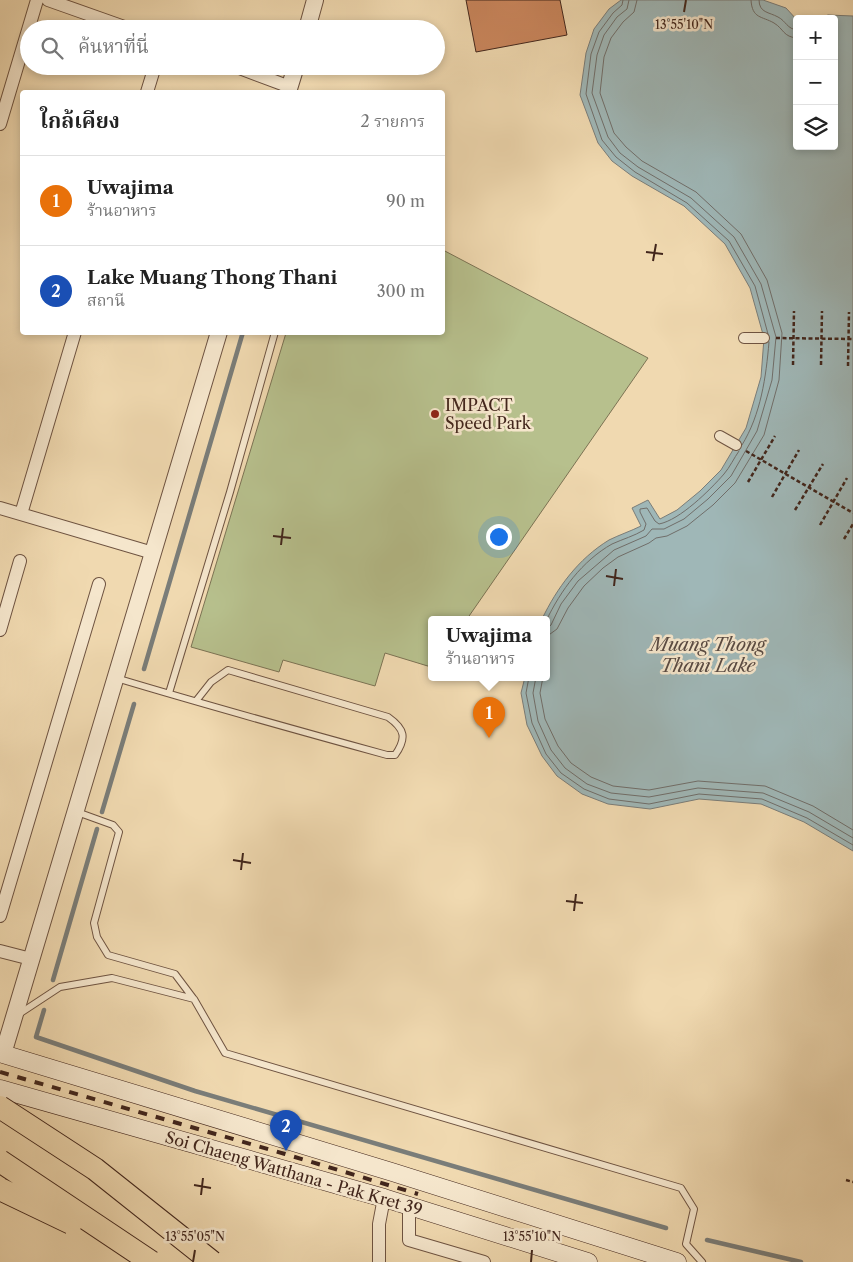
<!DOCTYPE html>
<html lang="th">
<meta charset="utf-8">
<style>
:root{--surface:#fff;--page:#f6f6f6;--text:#222;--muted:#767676;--line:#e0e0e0;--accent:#2563eb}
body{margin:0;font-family:"Libre Caslon Text","Noto Serif Thai",serif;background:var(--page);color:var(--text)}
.controls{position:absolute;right:15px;top:15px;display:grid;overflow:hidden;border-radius:5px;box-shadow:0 2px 8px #0003}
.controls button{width:45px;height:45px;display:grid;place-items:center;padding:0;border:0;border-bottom:1px solid var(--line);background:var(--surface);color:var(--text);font:25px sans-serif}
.you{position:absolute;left:498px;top:536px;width:18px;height:18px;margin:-12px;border:4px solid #fff;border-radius:50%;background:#1a73e8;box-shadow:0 0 0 8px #1a73e833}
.badge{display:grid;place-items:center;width:32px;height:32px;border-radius:50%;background:var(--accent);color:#fff;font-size:16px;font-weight:700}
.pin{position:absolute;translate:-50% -41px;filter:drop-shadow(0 1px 2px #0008)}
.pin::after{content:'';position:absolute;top:26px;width:18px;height:15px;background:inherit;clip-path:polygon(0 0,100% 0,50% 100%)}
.popup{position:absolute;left:428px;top:616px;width:122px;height:65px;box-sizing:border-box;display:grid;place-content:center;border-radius:5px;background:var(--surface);filter:drop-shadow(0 1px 4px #0005);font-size:16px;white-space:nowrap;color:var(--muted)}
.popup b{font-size:19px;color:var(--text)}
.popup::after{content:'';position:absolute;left:50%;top:100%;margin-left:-10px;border:10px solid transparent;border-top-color:var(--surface)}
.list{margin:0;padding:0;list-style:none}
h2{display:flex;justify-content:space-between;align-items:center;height:65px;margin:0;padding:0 20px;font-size:21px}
h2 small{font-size:16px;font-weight:400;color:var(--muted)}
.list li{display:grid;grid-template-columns:32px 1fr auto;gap:15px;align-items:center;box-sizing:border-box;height:90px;padding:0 20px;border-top:1px solid var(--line)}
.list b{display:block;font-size:19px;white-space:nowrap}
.list p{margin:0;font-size:16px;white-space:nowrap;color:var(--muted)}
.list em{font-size:16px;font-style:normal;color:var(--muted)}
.icon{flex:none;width:28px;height:28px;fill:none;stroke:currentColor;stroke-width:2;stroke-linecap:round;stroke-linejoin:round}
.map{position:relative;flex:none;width:853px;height:1262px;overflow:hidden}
.search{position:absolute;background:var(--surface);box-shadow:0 2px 8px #0003;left:20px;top:20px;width:425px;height:55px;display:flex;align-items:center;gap:12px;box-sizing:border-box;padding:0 18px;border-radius:28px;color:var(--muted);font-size:19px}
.panel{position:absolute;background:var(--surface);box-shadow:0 2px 8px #0003;left:20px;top:90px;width:425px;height:245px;border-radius:5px}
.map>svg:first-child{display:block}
</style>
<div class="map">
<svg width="853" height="1262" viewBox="0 0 853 1262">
<rect width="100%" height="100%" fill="#f0d9b0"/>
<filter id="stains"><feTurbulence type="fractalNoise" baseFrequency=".004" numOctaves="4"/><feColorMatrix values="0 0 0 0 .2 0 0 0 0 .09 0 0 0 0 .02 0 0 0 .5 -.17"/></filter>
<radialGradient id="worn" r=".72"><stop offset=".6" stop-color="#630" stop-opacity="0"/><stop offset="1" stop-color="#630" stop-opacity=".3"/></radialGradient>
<!-- green -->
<path fill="#b7c08d" stroke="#7c7354" d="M 443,250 L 648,358 L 467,619 L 432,619 L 431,667 L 385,653 L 375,686 L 283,660 L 279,672 L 191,647 L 286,333 L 442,332 Z"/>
<!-- water -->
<path fill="#9fb7b7" stroke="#7a7d79" d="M 621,0 L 763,0 L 786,8 L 797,20 L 797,146 L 834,146 L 834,19 L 818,19 L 828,15 L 853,16 L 853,851 L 804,822 L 761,804 L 699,799 L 650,809 L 608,804 L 582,794 L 557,776 L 542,756 L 527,725 L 521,693 L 525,677 L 546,677 L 546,619 L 542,619 C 557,588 578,559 609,540 C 619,535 631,531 641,526 L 632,508 L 648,500 L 660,519 L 677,510 L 700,491 L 721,470 L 746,428 L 761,377 L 764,338 L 750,288 L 725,244 L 684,206 L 632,176 L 612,161 L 598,143 L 580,95 L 586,53 L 594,29 L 609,9 Z"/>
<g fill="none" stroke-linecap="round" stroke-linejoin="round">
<!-- shore -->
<path stroke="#706e6a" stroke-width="1" d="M 623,0 L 622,5 L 613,13 L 599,32 L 591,54 L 586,94 L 602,140 L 616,157 L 635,172 L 687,203 L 729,241 L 755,286 L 768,334
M 751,0 C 752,19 762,16 774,23 C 784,29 783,37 797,38
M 759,0 C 759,13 769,12 778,17 C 786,21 787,29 797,30
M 742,445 C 761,414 766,377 769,342
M 546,621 C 561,590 582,561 612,544 C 623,539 634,536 644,530 L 646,524 L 640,512 L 640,509 L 647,508 L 655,521 L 659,524 C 680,520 710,490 724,474 C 730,467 734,458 739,451
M 546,629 L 551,625 L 561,604 L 578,581 L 614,550 L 646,536 L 652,529 L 664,529 L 684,519 L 708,499 L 731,476 L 757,431 L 772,380 L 776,337 L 761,284 L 734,237 L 691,198 L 638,167 L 620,153 L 608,137 L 592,93 L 597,55 L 604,35 L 617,17 L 627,9 L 629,0
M 546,637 L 557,629 L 568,608 L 584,586 L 603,568 L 618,557 L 649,543 L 656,538 L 667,536 L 687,526 L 713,505 L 735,483 L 764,435 L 779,380 L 782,333 L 767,280 L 741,234 L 696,192 L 642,161 L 626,147 L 614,133 L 600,93 L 604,57 L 611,38 L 623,22 L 634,12 L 637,0
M 529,677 L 526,693 L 532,723 L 546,754 L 561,773 L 584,789 L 609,799 L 649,804 L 699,794 L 762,799 L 807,818 L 853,845
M 536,677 L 533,693 L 538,721 L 551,750 L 565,768 L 587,784 L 611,793 L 649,797 L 698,788 L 763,793 L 809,812 L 853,838
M 543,677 L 540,693 L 545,719 L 558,746 L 571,763 L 591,777 L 613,786 L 649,790 L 698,781 L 765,786 L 813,806 L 853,830"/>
<!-- stream -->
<path stroke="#7a7d79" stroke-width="4.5" d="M 144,669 L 243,332
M 102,812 L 134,704
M 53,980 L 97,829
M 44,1010 L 36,1037 L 195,1091 L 666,1228
M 707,1240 L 801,1262"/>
</g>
<!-- building -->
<path fill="#ca865d" stroke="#42261c" d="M 466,0 L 560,0 L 567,35 L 476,52 Z"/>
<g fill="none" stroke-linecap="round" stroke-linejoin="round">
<defs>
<path id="service" d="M 116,678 C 206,705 296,730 387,755 L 395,755 C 407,738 405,729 388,717 L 228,670 L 211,682 L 196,701
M 169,693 L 230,492 L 275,332
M 77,812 L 113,825 L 119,832 L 94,923 L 97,937 L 108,955 L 175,974 L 193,998
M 19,1014 L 60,987 L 112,978 L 194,999 L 225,1053 L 681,1188 L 694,1209 L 686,1244 L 702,1262"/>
<path id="pedestrian" d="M 744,338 L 764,338
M 720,436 L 736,445"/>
<path id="minor" d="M 48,0 L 130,29
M 234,66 L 290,87
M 147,92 L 155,66
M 0,124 L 37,0
M 0,508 L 153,553
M 21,514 L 75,332
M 0,630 L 20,561
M 0,916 L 99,584
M 0,951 L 31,959
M 409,1207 L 409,1240 L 484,1262
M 379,1262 L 379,1224 L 384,1198"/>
<path id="tertiary" d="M 307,29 L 315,0
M 288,92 L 296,66
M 3,1054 L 219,332"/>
<path id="secondary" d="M 0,1053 L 392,1172 L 677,1262
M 0,1089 L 384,1198 L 588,1262"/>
</defs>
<!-- service casing -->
<use href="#service" stroke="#6e5341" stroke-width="8"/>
<!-- pedestrian casing -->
<use href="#pedestrian" stroke="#6e5341" stroke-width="12"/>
<!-- minor casing -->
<use href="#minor" stroke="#6e5341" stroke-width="14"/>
<!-- tertiary casing -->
<use href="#tertiary" stroke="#6e5341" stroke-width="18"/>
<!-- secondary casing -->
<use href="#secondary" stroke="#42261c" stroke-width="19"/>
<!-- path -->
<path stroke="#42261c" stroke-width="2.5" stroke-dasharray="4 2.5" stroke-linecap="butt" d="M 776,338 L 853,339
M 793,365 L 794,311
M 821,365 L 822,311
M 848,366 L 849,312
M 746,451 L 853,513
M 748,482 L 775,436
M 772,497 L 799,450
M 795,510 L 823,464
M 820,525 L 847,478
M 844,539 L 853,524
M 846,1180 L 853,1182"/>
<!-- service -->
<use href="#service" stroke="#f5e6cc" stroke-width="6"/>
<!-- pedestrian -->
<use href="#pedestrian" stroke="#f5e6cc" stroke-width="10"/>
<!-- minor -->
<use href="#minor" stroke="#f5e6cc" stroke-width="12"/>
<!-- tertiary -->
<use href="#tertiary" stroke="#f5e6cc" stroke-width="16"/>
<!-- secondary -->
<use href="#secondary" stroke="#f5e6cc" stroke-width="18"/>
<!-- rail -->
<path stroke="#42261c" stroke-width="4" stroke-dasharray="9 9" stroke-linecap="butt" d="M 0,1072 L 285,1154 L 418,1194"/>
<defs>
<path id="motorway-bridge" d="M 0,1107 L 95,1169 L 212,1262
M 0,1161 L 151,1262
M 0,1189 L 71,1223"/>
</defs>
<!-- motorway-bridge casing -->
<use href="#motorway-bridge" stroke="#42261c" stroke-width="24" stroke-linecap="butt"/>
<!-- motorway-bridge -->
<use href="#motorway-bridge" stroke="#f0d9b0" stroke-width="22"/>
</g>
<!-- ticks -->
<path fill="none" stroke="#42261c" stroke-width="2" d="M 684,12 L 686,0M 646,252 L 663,254M 653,261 L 656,244M 273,536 L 291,538M 281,545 L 283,528M 606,576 L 623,579M 614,586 L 616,569M 233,860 L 251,863M 241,870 L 243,853M 566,901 L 583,903M 574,911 L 576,894M 194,1185 L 211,1188M 201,1195 L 203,1178M 193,1262 L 195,1250M 531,1262 L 532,1250"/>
<!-- markers -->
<circle fill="#8f2418" stroke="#f5e6cc" stroke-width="2" cx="435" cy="414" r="5"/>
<g text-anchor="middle" stroke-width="5" stroke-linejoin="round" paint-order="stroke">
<!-- poi labels -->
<g font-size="16" fill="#42261c" stroke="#f5e6cc" text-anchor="start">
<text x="445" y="411">IMPACT<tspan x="445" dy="18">Speed Park</tspan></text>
</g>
<!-- street labels -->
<g font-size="16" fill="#42261c" stroke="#f5e6cc">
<text transform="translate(294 1173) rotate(16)" y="6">Soi Chaeng Watthana - Pak Kret 39</text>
</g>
<!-- water labels -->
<g font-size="18" font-style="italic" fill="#594a43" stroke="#f5e6cc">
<text x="708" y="651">Muang Thong<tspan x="708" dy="21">Thani Lake</tspan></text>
</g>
</g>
<g font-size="12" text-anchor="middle" fill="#42261c" stroke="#f5e6cc" stroke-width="5" stroke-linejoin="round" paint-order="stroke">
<text x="684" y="29">13°55'10"N</text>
<text x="195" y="1241">13°55'05"N</text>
<text x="532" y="1241">13°55'10"N</text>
</g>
<rect width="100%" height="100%" filter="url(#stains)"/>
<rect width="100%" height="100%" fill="url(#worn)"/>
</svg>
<div class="controls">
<button>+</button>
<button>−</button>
<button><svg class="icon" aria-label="layers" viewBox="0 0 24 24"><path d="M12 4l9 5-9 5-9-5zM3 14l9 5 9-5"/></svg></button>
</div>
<div class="you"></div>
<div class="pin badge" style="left:489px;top:738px;background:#e8710a">1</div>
<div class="popup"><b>Uwajima</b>ร้านอาหาร</div>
<div class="pin badge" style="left:286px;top:1151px;background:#1a4fb4">2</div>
<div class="search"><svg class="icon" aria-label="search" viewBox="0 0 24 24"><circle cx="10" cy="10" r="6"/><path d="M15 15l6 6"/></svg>ค้นหาที่นี่</div>
<section class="panel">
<h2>ใกล้เคียง<small>2 รายการ</small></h2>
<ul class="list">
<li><span class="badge" style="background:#e8710a">1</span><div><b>Uwajima</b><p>ร้านอาหาร</p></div><em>90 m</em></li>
<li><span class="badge" style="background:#1a4fb4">2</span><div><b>Lake Muang Thong Thani</b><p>สถานี</p></div><em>300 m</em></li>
</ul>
</section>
</div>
